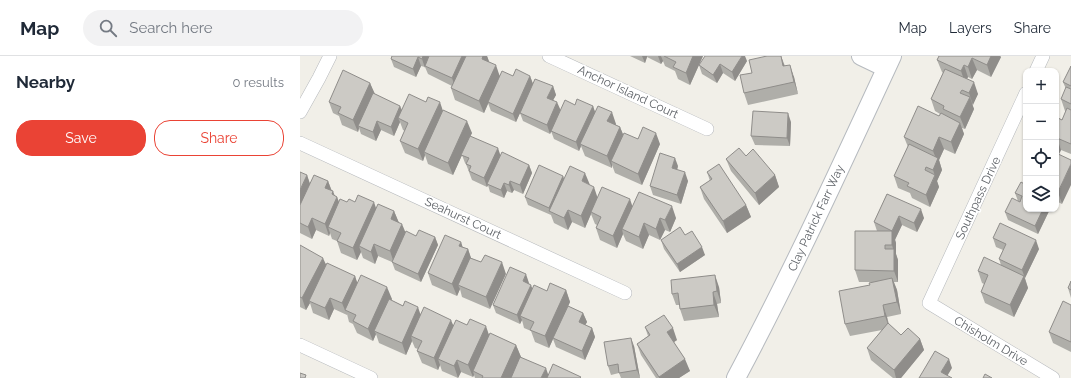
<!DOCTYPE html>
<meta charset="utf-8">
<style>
:root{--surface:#fff;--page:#f2f2f3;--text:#1f2937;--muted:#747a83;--line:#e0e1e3;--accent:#ea4335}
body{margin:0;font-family:Raleway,sans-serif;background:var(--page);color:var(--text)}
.controls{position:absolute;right:12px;top:12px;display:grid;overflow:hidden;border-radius:8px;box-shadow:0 1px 3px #0004}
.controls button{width:36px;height:36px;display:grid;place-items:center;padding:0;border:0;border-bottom:1px solid var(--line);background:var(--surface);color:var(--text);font:20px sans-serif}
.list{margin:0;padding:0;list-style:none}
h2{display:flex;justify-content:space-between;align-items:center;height:52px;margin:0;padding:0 16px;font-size:17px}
h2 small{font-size:13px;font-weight:400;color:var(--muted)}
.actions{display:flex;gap:8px;padding:12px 16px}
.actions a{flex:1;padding:9px 0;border:1px solid var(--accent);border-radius:16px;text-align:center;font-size:14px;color:var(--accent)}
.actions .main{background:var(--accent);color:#fff}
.icon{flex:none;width:22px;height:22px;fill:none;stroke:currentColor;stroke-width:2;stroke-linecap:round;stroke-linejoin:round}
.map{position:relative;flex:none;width:771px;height:322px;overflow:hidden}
header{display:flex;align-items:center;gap:24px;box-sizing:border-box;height:56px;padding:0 20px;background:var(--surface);border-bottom:1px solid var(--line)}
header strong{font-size:19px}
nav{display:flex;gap:22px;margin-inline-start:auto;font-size:14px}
.search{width:280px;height:36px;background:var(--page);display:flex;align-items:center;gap:10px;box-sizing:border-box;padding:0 14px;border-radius:22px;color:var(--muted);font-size:15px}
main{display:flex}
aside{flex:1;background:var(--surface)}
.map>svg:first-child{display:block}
</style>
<header>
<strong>Map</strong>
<div class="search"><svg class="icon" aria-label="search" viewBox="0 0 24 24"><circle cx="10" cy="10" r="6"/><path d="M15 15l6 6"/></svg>Search here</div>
<nav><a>Map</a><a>Layers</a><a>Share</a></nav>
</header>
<main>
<aside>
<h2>Nearby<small>0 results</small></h2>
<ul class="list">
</ul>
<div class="actions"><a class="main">Save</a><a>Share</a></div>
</aside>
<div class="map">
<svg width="771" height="322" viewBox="0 0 771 322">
<rect width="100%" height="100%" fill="#f1efe8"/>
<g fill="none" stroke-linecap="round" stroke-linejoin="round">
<defs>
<path id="street" d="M 249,0 L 407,73
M 736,15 L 743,0
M 726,37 L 629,247 L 753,322
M 0,56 L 19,22 L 30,0
M 0,87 L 325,237
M 0,289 L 71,322"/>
<path id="secondary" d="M 561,0 L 586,12
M 436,322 C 492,217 542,108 592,0"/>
</defs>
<!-- street casing -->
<use href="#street" stroke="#b5b8bc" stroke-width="14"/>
<!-- secondary casing -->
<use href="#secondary" stroke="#b6babf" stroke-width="20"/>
<!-- street -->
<use href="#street" stroke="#fff" stroke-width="13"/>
<!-- secondary -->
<use href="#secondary" stroke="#fff" stroke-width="18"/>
</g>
<!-- wall -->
<path fill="#afaea9" d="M 91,0 L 187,0 L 189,6 L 200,20 L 230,20 L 233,28 L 253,30 L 256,39 L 253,44 L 260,54 L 275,49 L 293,50 L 295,56 L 316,68 L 316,69 L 320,71 L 323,79 L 360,88 L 342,129 L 315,117 L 312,109 L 312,112 L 285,100 L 281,90 L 279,95 L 254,83 L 251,75 L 250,78 L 223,65 L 220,57 L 216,66 L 191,55 L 188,47 L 184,57 L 155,44 L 151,32 L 152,30 L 128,18 L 125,11 L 121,10 L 116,21 L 94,11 L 91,3 L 92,0 Z
M 330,0 L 403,0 L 390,29 L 378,23 L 375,15 L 365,10 L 363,5 L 361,8 L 347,1 L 345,7 Z
M 467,0 L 481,0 L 485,10 L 494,21 L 498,38 L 448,49 L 444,37 L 452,17 Z
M 639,0 L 700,0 L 701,1 L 691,21 L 677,14 L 672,23 L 668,21 L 667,23 L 678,38 L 672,49 L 674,53 L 665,73 L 662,72 L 664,78 L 655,98 L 644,93 L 639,104 L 642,114 L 637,125 L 639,131 L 630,151 L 612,142 L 610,137 L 598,132 L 594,120 L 608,91 L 604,81 L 639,60 L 640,58 L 635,55 L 631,43 L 643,17 L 642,16 L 637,4 Z
M 447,5 L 435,25 L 423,17 L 417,27 L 402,18 L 399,9 Z
M 771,10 L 771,98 L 761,94 L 759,98 L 756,96 L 756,61 L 762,64 L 766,55 L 765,55 L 761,43 L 766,33 L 763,26 Z
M 70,27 L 74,38 L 100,50 L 102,54 L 143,54 L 172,77 L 170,80 L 200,99 L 229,109 L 232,117 L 223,138 L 214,134 L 212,137 L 207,135 L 204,142 L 190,136 L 188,129 L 187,131 L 172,124 L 166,108 L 165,107 L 162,99 L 153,119 L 128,108 L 125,99 L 123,105 L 105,97 L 100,85 L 105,75 L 103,74 L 100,66 L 94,80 L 81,74 L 76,85 L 61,78 L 59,72 L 58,76 L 42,69 L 39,60 L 33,57 L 29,46 Z
M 491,66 L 490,90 L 455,89 L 451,80 Z
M 756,97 L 762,148 L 756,145 Z
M 446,100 L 475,119 L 479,131 L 459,149 L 431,115 L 426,103 Z
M 378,110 L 377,114 L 388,125 L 381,148 L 353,139 L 350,130 Z
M 407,116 L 446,149 L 451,161 L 427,177 L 404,143 L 400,131 L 410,125 Z
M 7,119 L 10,128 L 28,125 L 32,135 L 34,139 L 37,141 L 39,146 L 55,146 L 76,153 L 94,155 L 99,167 L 105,177 L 116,180 L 135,181 L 138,189 L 121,226 L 95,214 L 92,206 L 78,200 L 75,208 L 63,202 L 61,196 L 57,204 L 41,197 L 37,185 L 32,183 L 30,177 L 29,180 L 16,174 L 12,183 L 0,177 L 0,149 Z
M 263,120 L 264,123 L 289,129 L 297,141 L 376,162 L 370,176 L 365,174 L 360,184 L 349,179 L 343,193 L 326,185 L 323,178 L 317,192 L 300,184 L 296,172 L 297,169 L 295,168 L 291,158 L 285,172 L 272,166 L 268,174 L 254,167 L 251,159 L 228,149 L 225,141 Z
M 726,129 L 726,153 L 750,153 L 738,178 L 708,164 L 705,156 L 718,145 L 715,137 Z
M 587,138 L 624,162 L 617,176 L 602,169 L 595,183 L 596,187 L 596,198 L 598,204 L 598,226 L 594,226 L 597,234 L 601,258 L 587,261 L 589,268 L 601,279 L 620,283 L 624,294 L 601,322 L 593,322 L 571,304 L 567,292 L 582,274 L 550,280 L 545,268 L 570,229 L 571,226 L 559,226 L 555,214 L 577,175 L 574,166 Z
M 385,179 L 405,199 L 380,216 L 364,193 L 361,184 Z
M 693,182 L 739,193 L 725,222 L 728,232 L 714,261 L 685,247 L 681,236 L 684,228 L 682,227 L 678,215 L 701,209 L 699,203 L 703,194 L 696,191 Z
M 161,186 L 162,191 L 168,193 L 171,202 L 181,206 L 190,253 L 162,241 L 160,233 L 157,240 L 132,229 L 128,217 Z
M 0,189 L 26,208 L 55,220 L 57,227 L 92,243 L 91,244 L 121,258 L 153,269 L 189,278 L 216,289 L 221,301 L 248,320 L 281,321 L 281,322 L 175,322 L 174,319 L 173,321 L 161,316 L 158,322 L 142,315 L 140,309 L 138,314 L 122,307 L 117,295 L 118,293 L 115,292 L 112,285 L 106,299 L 79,287 L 76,278 L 73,285 L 57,277 L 53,268 L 49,266 L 47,258 L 47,259 L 34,253 L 29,264 L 13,257 L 10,247 L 6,254 L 0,251 Z
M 771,225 L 771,242 L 768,232 Z
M 229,227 L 232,233 L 247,235 L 266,234 L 270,246 L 268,250 L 283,257 L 287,266 L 285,269 L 292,272 L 295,281 L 285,304 L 256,291 L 253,283 L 249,292 L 235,286 L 231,275 L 224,272 L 222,264 L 220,268 L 196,257 L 193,249 Z
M 419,231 L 421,247 L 417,248 L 419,261 L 384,265 L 380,253 L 380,249 L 376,249 L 372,238 Z
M 771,249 L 771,296 L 753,287 L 749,276 Z
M 345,271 L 377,284 L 374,286 L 390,315 L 379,322 L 356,322 L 341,299 L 337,288 L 348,280 Z
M 334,290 L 340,322 L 321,322 L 319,317 L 311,319 L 308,310 Z"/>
<!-- shaded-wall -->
<path fill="#8f8d8a" d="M 123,0 L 130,0 L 125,10 L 125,12 L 122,3 Z
M 162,0 L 168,0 L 155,31 L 152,22 Z
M 183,0 L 187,0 L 190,8 L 182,3 Z
M 342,0 L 347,0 L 347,1 L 345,7 Z
M 358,0 L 361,0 L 363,5 L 361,8 Z
M 393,0 L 403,0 L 390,29 L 386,17 Z
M 442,0 L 445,0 L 447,5 L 435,25 L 432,16 Z
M 481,0 L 484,9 L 487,22 L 483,10 Z
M 691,0 L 700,0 L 701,1 L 691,21 L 687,9 Z
M 118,1 L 121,10 L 116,21 L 113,13 Z
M 672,2 L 677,14 L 672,23 L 668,11 Z
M 420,8 L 423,17 L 417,27 L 413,19 Z
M 196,9 L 200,21 L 184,57 L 179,45 Z
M 490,9 L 494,21 L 498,38 L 494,26 Z
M 664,9 L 668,21 L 665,27 L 661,15 Z
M 230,20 L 233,28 L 216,66 L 213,58 Z
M 674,26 L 678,38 L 673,49 L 669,37 Z
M 70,27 L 75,38 L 58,70 L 59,72 L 58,76 L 53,64 Z
M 253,30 L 256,39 L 250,50 L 247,42 Z
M 670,41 L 674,53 L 665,73 L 660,61 Z
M 140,46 L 144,58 L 124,96 L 125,99 L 123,105 L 118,93 Z
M 257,46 L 261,55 L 250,78 L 247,69 Z
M 100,50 L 103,58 L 98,62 L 100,66 L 94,80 L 91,71 Z
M 293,50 L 296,59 L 280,88 L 281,90 L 279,95 L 276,86 Z
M 312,56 L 316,68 L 312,77 L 307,65 Z
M 488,57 L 491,66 L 490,90 L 487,82 Z
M 77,65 L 81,74 L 76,85 L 73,76 Z
M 167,65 L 172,77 L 153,119 L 148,107 Z
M 660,67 L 664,78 L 655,98 L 651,86 Z
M 320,71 L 325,83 L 311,105 L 312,109 L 312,112 L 307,100 Z
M 356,77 L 360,88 L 342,129 L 338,118 Z
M 639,81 L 644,93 L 639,104 L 642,114 L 637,125 L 639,131 L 630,151 L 626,139 L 635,120 L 633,114 L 637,105 L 633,95 Z
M 757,82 L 761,94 L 759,98 L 756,90 Z
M 198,92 L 201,101 L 187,128 L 188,129 L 187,131 L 184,122 Z
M 375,102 L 378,110 L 375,121 L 372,112 Z
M 771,108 L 771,129 L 762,148 L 758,136 Z
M 229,109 L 232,117 L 223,138 L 220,129 Z
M 385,116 L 388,125 L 381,148 L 377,139 Z
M 285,117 L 290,129 L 282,125 Z
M 7,119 L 10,128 L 0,149 L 0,134 Z
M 475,119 L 479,131 L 459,149 L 455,137 Z
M 263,120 L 266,129 L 251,156 L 249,152 Z
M 28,125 L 32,136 L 33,135 L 36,143 L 37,141 L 41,152 L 28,171 L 30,177 L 29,180 L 25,168 L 25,132 Z
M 210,125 L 214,134 L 212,137 L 209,129 Z
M 204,127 L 207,135 L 204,142 L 201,134 Z
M 294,131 L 298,143 L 291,156 L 291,158 L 285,172 L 281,160 Z
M 330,143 L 334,155 L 322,173 L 323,178 L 317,192 L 313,180 Z
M 74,146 L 78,158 L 59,190 L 61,196 L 57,204 L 53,192 Z
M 446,149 L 451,161 L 427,177 L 423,165 Z
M 372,150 L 376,162 L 370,176 L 365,164 Z
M 621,153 L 624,162 L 617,176 L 614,167 Z
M 743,153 L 750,153 L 738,178 L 735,170 Z
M 268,154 L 272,166 L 268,174 L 264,162 Z
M 94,155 L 99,167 L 91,163 Z
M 599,160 L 602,169 L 595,184 L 592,175 Z
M 12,162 L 16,174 L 12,183 L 8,171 Z
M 360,162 L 365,174 L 360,184 L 356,173 Z
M 344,167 L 349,179 L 343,193 L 339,181 Z
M 102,168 L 107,180 L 94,207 L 90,195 Z
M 592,175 L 596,187 L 596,198 L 598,204 L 598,226 L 594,215 L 594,196 L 592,189 Z
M 135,181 L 138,189 L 121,226 L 118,218 Z
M 736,184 L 739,193 L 725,222 L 722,214 Z
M 161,186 L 165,198 L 159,190 Z
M 74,188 L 78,200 L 75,208 L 71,196 Z
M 402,191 L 405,199 L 380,216 L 377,208 Z
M 168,193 L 172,205 L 158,229 L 160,233 L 157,240 L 152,228 Z
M 23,202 L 28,213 L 9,245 L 10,247 L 6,254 L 2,242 Z
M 202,206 L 206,218 L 190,253 L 186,241 Z
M 226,218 L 229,227 L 226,234 L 223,225 Z
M 415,219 L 419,231 L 421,247 L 417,235 Z
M 55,220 L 59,232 L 45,254 L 47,259 L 42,247 Z
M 724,220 L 728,232 L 714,261 L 710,249 Z
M 592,222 L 597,234 L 601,258 L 597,246 Z
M 231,229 L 234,237 L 220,260 L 222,264 L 220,268 L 217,259 Z
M 87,231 L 92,243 L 77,276 L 74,275 L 76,278 L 73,285 L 68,273 Z
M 266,234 L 270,246 L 254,282 L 253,282 L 253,283 L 249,292 L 245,280 Z
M 413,236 L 417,248 L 419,261 L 414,249 Z
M 30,242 L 34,253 L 29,264 L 25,252 Z
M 583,249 L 587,261 L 589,272 L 585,260 Z
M 118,251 L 122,263 L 111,280 L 112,285 L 106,299 L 102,287 Z
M 283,257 L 287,266 L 282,275 L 279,266 Z
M 151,264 L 156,276 L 138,303 L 140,309 L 138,314 L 134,302 Z
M 186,270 L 190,282 L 173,315 L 174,319 L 173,321 L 168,309 Z
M 292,272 L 295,281 L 285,304 L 282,295 Z
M 373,272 L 377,284 L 371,288 L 367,276 Z
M 331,282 L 334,290 L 340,322 L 337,314 Z
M 620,283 L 624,294 L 601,322 L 596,322 L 594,314 Z
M 216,289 L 221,301 L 211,322 L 201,322 Z
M 385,303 L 390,315 L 379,322 L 359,322 L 359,321 Z
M 649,303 L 652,312 L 646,322 L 641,316 Z
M 157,304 L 161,316 L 158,322 L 154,310 Z
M 246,312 L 249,321 L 248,322 L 241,322 Z"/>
<!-- building -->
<path fill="#cccac5" stroke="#8f8d8a" d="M 92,0 L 123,0 L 122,3 L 118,1 L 113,13 L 91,3 Z
M 129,0 L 162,0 L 152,22 L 125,10 Z
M 166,0 L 183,0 L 182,3 L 196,9 L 179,45 L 151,32 Z
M 364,0 L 393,0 L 386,17 L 373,11 L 376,6 Z
M 405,0 L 442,0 L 432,16 L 420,8 L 413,19 L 399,9 Z
M 467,0 L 481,0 L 483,10 L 490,9 L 494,26 L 444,37 L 440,19 L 452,17 L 449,4 Z
M 639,0 L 691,0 L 687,9 L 672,2 L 668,11 L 664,9 L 661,15 L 637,4 Z
M 771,10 L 771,30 L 763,26 Z
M 216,13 L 230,20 L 213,58 L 188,46 L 202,15 L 213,20 Z
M 645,13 L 674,26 L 669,37 L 662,34 L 660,37 L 670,41 L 660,61 L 643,53 L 644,50 L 631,43 Z
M 43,14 L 70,27 L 53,64 L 38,57 L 41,51 L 29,46 Z
M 235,23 L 253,30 L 247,42 L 257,46 L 247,69 L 220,57 Z
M 766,31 L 771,33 L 771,48 L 761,43 Z
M 73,37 L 100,50 L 91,71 L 77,65 L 73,76 L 58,70 Z
M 109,38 L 126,46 L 128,41 L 140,46 L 118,93 L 100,85 L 108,67 L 98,62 Z
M 277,43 L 293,50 L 276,86 L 251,75 L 265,44 L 275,49 Z
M 298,50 L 312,56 L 307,65 L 320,71 L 307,100 L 280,88 Z
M 618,50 L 639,60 L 641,57 L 660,67 L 651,86 L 639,81 L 633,95 L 604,81 Z
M 767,52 L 771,54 L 771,88 L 757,82 L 756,83 L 756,61 L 762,64 Z
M 143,54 L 167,65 L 148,107 L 124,96 Z
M 453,55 L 488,57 L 487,82 L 451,80 Z
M 343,71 L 356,77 L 338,118 L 311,105 L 324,77 L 338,83 Z
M 170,80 L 198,92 L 184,122 L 169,115 L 171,110 L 166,108 L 169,102 L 161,99 Z
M 609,88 L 638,102 L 633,114 L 626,111 L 625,114 L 635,119 L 626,139 L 607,130 L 609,127 L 594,120 Z
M 439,92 L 446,100 L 453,93 L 475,119 L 455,137 L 426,103 Z
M 202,96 L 229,109 L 220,129 L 210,125 L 209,129 L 204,127 L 201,134 L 187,128 Z
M 360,97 L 375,102 L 372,112 L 385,116 L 377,139 L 350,130 Z
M 756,97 L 771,104 L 771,108 L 758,136 L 756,135 Z
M 419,108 L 446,149 L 423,165 L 400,131 L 412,123 L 407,116 Z
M 239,109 L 263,120 L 249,152 L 225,141 Z
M 270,110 L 285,117 L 282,125 L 294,131 L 281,160 L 268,154 L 264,162 L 249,155 Z
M 0,116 L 7,119 L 0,134 Z
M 14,119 L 28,125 L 25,132 L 33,135 L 32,138 L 37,141 L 25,168 L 12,162 L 8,171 L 0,167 L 0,149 Z
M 721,126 L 726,129 L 726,153 L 743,153 L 735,170 L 705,156 L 712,142 L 720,146 L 722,140 L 715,137 Z
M 302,131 L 330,143 L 313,180 L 296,172 L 301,161 L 291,156 Z
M 339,136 L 372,150 L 365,164 L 360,162 L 356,173 L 344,167 L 339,181 L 322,173 Z
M 587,138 L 621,153 L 614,167 L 599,160 L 592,175 L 574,166 Z
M 58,139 L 74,146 L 53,192 L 37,185 L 41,177 L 28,171 L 40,143 L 47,146 L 49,143 L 55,146 Z
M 78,148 L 94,155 L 91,163 L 102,168 L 90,195 L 74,188 L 71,196 L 59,190 Z
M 700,167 L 736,184 L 722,214 L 699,203 L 706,188 L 693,182 Z
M 380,171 L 385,179 L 392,175 L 402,191 L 377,208 L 361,184 Z
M 119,174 L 135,181 L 118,218 L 92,206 L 106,175 L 116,180 Z
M 555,175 L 592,175 L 592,189 L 585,189 L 585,193 L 594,193 L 594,215 L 555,214 Z
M 145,179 L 161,186 L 159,190 L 168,193 L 152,228 L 128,217 Z
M 0,189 L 23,202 L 2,242 L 0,241 Z
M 185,199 L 202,206 L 186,241 L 158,229 L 170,202 L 181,206 Z
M 684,201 L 724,220 L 710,249 L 681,236 L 688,219 L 678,215 Z
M 27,207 L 55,220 L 42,247 L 30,242 L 25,252 L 9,245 Z
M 210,211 L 226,218 L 223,225 L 231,229 L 217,259 L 193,249 Z
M 61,219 L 87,231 L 68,273 L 53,265 L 56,259 L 45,254 Z
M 415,219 L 417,235 L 413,236 L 414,249 L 380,253 L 378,237 L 372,238 L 371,224 Z
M 592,222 L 597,246 L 583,249 L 585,260 L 545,268 L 539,235 L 570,229 L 569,227 Z
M 771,225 L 771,234 L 768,232 Z
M 250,227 L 266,234 L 245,280 L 230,274 L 234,266 L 220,260 L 234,229 L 247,235 Z
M 89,243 L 103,250 L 105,245 L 118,251 L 102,287 L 74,275 Z
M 763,245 L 771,249 L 771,286 L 749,276 Z
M 268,250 L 283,257 L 279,266 L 292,272 L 282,295 L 253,282 Z
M 124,251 L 151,264 L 134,302 L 117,295 L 122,285 L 111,280 Z
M 364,259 L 373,272 L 367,276 L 385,303 L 359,321 L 337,288 L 350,279 L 345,271 Z
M 170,263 L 186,270 L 168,309 L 157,304 L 154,310 L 138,303 L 156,264 L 167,269 Z
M 588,267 L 601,279 L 608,272 L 620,283 L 594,314 L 567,292 Z
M 190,277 L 216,289 L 201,322 L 182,322 L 183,320 L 173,315 Z
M 331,282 L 337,314 L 319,317 L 318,308 L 308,310 L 304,286 Z
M 635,295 L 649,303 L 641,316 L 652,322 L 619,322 Z
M 220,301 L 246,312 L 241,322 L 211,322 Z
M 253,308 L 281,321 L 280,322 L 247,322 Z
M 0,317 L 6,319 L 5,322 L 0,322 Z
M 685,318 L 692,322 L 683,322 Z"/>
<g text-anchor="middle" stroke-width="3.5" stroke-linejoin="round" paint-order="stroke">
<!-- street labels -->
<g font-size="12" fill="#5f6368" stroke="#fff">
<text transform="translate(328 36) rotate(25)" y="4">Anchor Island Court</text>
<text transform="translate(678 142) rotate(-65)" y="4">Southpass Drive</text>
<text transform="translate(163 162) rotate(25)" y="4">Seahurst Court</text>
<text transform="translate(516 162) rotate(-65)" y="4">Clay Patrick Farr Way</text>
<text transform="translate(691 285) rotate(31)" y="4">Chisholm Drive</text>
</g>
</g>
</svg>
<div class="controls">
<button>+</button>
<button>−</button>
<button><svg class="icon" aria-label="locate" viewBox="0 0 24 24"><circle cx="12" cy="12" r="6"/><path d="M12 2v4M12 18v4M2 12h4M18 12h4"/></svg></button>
<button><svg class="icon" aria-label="layers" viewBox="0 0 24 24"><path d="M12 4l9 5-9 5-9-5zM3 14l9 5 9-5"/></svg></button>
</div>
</div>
</main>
